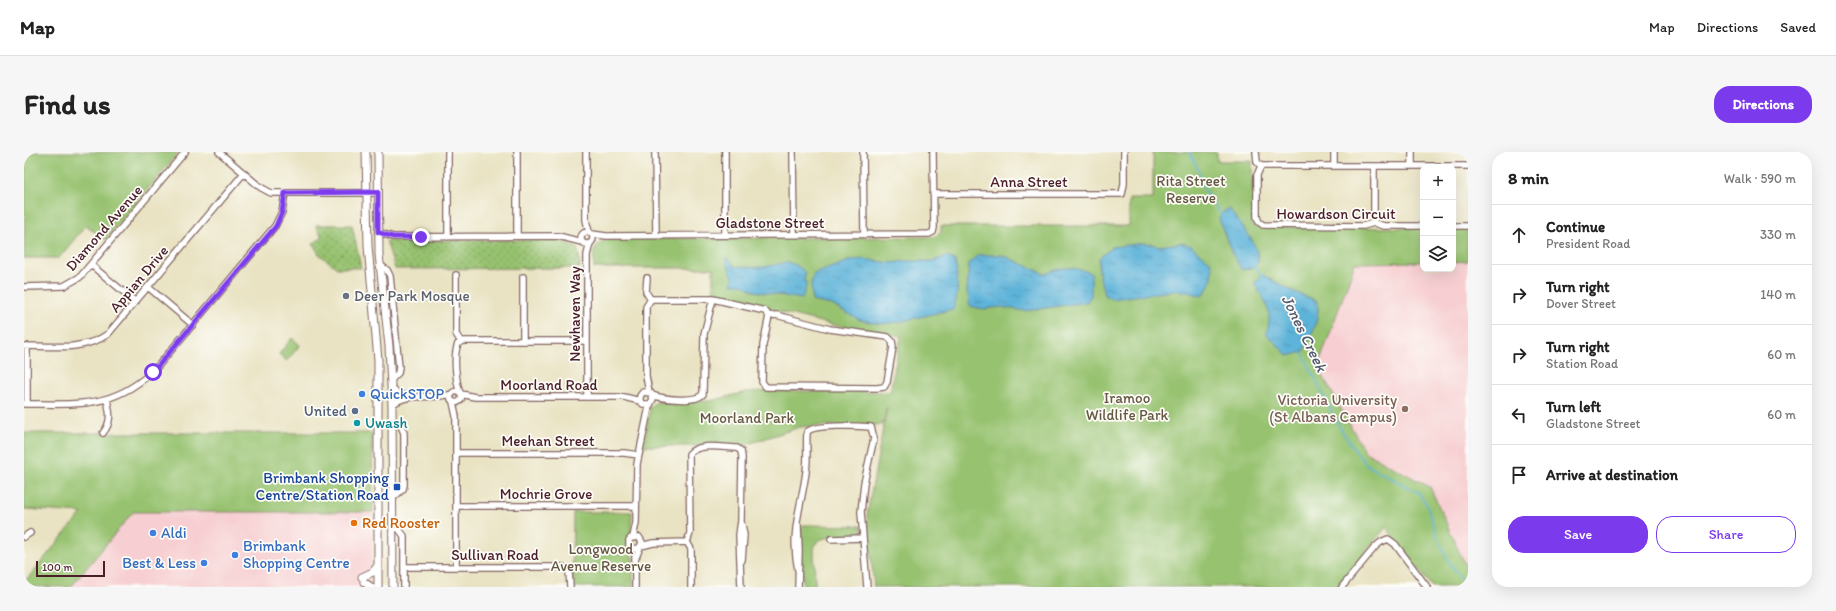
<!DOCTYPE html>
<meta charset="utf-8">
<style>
:root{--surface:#fff;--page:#f6f6f6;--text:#222;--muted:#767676;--line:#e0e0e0;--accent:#7c3aed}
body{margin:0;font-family:Itim,sans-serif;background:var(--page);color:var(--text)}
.controls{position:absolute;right:12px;top:12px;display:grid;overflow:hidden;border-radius:8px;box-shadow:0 4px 16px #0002}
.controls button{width:36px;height:36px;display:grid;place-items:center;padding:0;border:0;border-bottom:1px solid var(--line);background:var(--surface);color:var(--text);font:20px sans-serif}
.scale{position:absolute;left:12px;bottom:10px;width:69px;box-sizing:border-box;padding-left:4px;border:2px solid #4a1f2b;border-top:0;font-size:11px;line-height:14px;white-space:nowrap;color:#4a1f2b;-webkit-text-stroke:3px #fdfcf7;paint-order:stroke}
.stop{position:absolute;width:12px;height:12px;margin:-9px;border:3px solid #7c3aed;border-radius:50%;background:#fff}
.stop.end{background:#7c3aed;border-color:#fff;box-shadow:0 1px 4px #0008}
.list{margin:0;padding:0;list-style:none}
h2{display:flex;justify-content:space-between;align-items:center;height:52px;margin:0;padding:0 16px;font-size:17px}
h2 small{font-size:13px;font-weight:400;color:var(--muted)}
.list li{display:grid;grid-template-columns:26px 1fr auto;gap:12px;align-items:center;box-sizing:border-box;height:60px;padding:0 16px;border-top:1px solid var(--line)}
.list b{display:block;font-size:15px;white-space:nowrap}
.list p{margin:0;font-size:13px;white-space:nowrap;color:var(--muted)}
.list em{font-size:13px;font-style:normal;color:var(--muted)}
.actions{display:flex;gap:8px;padding:12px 16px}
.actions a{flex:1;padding:9px 0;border:1px solid var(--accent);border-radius:16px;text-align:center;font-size:14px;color:var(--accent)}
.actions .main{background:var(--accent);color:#fff}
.icon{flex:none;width:22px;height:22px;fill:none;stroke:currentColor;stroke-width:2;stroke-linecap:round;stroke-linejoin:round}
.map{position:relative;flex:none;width:1444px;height:435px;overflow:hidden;border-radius:16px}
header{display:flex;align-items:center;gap:24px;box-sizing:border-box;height:56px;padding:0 20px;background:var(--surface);border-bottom:1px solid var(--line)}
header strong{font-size:19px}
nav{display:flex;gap:22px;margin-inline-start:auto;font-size:14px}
.intro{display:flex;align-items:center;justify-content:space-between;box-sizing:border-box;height:96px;padding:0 24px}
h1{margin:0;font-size:28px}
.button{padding:10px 18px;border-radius:16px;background:var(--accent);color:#fff;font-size:14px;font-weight:700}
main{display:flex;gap:24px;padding:0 24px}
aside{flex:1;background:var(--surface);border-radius:16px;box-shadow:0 4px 16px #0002}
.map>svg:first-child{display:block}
</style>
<header>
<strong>Map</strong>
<nav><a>Map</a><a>Directions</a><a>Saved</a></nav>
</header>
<div class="intro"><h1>Find us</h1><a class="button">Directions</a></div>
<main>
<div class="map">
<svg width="1444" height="435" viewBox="0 0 1444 435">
<defs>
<pattern id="grass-dots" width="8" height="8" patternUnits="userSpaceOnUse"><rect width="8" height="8" fill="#97c270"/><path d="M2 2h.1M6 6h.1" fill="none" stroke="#7d9d5c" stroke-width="1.8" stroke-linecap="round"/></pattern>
<pattern id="water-ripples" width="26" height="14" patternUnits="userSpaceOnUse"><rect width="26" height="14" fill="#5db3d9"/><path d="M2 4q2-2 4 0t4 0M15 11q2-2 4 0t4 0" fill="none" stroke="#4f91b0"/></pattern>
</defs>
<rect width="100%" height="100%" fill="#fdfcf7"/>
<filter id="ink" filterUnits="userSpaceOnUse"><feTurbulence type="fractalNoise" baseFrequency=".025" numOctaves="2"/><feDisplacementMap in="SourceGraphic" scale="8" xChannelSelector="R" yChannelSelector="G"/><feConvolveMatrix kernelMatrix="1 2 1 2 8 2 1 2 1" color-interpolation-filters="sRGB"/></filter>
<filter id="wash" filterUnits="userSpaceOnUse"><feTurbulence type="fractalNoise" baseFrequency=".012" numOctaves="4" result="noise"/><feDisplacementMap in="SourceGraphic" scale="16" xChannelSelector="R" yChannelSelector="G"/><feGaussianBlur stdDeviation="0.9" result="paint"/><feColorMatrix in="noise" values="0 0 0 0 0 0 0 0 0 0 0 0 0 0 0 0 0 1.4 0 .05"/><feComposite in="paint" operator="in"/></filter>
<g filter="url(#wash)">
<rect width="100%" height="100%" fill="#e9e3c3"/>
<!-- built -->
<path fill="#f7cfd2" d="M 1444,109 L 1444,419 L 1406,335 L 1341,300 L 1294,215 L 1331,111 L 1399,110 L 1399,117 L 1429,117 L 1429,110 Z
M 109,360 L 349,360 L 348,412 L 346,414 L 346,435 L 47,435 Z"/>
<!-- grass -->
<path fill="url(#grass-dots)" stroke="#70704e" d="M 292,73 L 328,73 L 337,116 L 313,116 L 295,102 L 289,92 L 298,85 Z
M 529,88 L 544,91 L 553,96 L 555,103 L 556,116 L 371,117 L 362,89 Z"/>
<!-- park -->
<path fill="#97c270" stroke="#70704e" d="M 1,0 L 6,3 L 9,0 L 155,0 L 81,88 L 62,73 L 35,106 L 0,106 Z
M 1129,0 L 1193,0 L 1193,9 L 1228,9 L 1229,75 L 1399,76 L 1399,110 L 1331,111 L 1294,215 L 1341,300 L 1406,335 L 1444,419 L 1444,435 L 1408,435 L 1362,375 L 1312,435 L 850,435 L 843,363 L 863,255 L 858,273 L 788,274 L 776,275 L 718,294 L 620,294 L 626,256 L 629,252 L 634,250 L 686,249 L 722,240 L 743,239 L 866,240 L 877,184 L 809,173 L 689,143 L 689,116 L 570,116 C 569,99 568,93 585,87 L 911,85 L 917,80 L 917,74 L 1105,74 L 1105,47 L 1129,47 Z
M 1429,76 L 1444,77 L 1444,109 L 1429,110 Z
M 268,186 L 276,193 L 263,209 L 255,202 Z
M 0,281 L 348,281 L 349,360 L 109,360 L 47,435 L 0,435 L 0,426 L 2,428 L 58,361 L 0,357 Z
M 549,360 L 608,360 L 606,397 L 609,407 L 609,435 L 548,435 Z
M 779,373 L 837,374 L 837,383 L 811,384 L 794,388 L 790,396 L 791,435 L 779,435 L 776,376 Z"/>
<!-- water -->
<path fill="url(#water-ripples)" stroke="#546982" d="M 1206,57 C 1215,73 1236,91 1234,111 L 1227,116 L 1218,118 C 1207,102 1201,84 1195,66 L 1200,59 Z
M 1122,91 L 1135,94 L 1156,91 L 1166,93 L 1186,109 L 1188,116 L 1188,126 L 1182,139 L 1178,144 L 1156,138 L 1088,147 L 1080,143 L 1075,121 L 1075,106 L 1088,95 Z
M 954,103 L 978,103 L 1021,122 C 1041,114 1046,114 1067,121 L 1067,144 L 1063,150 L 1001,159 L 977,155 L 959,157 L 946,154 L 943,139 L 945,111 Z
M 923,104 L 931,108 C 933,123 936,144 929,157 L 875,170 L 857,172 L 836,168 L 808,153 L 788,149 L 787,131 L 790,122 L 827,108 L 839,107 L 868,111 L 881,109 L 910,109 Z
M 704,106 L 710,114 C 720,115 730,116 740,115 C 756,113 767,104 781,121 L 780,130 L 783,131 L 778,147 L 730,139 L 718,132 L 708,132 L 709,125 L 701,107 Z
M 1239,123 L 1264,137 L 1293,149 C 1297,167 1287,183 1279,200 L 1264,204 L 1242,181 C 1250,162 1241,148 1230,131 Z"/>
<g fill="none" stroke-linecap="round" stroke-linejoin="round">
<!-- stream -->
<path stroke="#5db3d9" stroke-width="1.5" d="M 1165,0 L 1174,17 L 1179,35 L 1198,64
M 1216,72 L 1218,71
M 1230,112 L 1239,126
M 1278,200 L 1316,276 L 1332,300 L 1343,313 L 1395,341 L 1403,354 L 1413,385 L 1425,410 L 1443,435"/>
</g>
</g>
<g filter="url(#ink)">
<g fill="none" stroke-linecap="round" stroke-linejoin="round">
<defs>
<path id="minor" d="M 195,0 L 236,35 L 247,41 L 354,41
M 424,0 L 424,85
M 493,0 L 493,84
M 562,0 L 562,68 L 565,80
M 631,0 L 632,83
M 701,0 L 701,83
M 769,0 L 770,83
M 839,0 L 840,83
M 1232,0 L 1233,10 L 1237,14
M 1310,0 L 1310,14
M 1388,0 L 1388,14
M 1237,14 L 1233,23 L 1233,65 L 1235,70 L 1239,73 L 1339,74 L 1350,71 L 1360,74 L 1399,74
M 1237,14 L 1444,14
M 1350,14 L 1350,71
M 909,42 L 1098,42 L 1100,32 L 1100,0
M 1429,74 L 1444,74
M557 86a6 6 0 1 1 12 0a6 6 0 1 1-12 0Z
M 354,80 L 369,85 L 534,84 L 558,90
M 568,82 L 582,84 L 905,82 L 909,80 L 910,76 L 909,0
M 67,113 L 112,150
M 356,113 L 363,118 L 366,124 L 375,215 L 374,221 L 367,228
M 432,123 L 432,182 L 437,190
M 499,125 L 499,189
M 623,126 L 622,140 L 627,148
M 0,135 L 40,134 L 56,125 L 161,0
M 124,135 L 169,173
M 752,163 L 806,177 L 864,185 L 868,189 L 869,195 L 863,230 L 860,235 L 853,236 L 742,235 L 738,230 L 739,193 L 745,164 Z
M 0,194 C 28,194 60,199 84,182 L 220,21
M 3,194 L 3,252
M 367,234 L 373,241 L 383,245
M426.5 245a5.5 5.5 0 1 1 11 0a5.5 5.5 0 1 1-11 0Z
M 625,240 L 622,224 L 622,155 L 627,147 L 689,147 L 741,159 L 745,164
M 436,241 C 432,230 429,203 434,192 L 439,189 L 563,189
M 437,242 L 451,245 L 600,245 L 616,249
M 628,243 C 638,247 672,251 679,242 L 680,182 L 689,147
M 563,245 L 563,103 L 566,91
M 429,250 L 432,264 L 432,415
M 0,252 C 56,252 92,257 134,214 L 251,74 L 258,60 L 261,41
M 368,253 C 384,239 409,248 428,242
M 368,269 L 377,274 L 380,281 L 380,333 L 379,337 L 369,346
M 79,281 C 88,270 86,260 83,248
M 432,301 L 600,301 L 615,303
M 432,354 L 612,354
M 369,369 L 380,384 L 380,435
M 718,373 L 720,383 L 718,408
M 774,373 L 775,399 L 774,435
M 0,385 L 6,381
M 609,385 L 612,371 L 613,312 L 625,255 L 629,247 L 627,241 L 619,240 L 616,244 L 616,249 L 619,252 L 626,252
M 807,387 L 839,386
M 663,390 L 666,381 L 665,302 C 675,290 699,296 713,296 L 717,299 L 718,305 L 717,369 L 715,383 L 717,435
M 617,394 L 629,391 L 663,390 L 667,397 L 667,435
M 611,405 L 611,435
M 611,408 L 618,390 L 615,385 L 607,386 L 605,388 L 605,394 L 610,397 L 615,396
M 380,415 L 539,415 L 545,419 L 546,435
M 774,418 C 766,379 777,357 782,320 C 784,307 782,294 783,280 C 789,272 835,274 847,275 L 850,286 L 840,331 L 837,360 L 843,435
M 1318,435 L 1351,395 L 1357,390 L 1364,387 L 1371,392 L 1403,435"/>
<path id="major" d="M 342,0 L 344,94 L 354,208 L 354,435
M 354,0 L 355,102 L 365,194 L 368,253 L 369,435
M 338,425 L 349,420 L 354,413
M 340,430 L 347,435"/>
</defs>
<!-- minor casing -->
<use href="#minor" stroke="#826460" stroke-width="8"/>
<!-- major casing -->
<use href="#major" stroke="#826460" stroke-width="9"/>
<!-- minor -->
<use href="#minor" stroke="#fff" stroke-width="5.5"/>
<!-- major -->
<use href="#major" stroke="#fff" stroke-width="7"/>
</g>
</g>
<g fill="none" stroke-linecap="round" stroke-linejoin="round" filter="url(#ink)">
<!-- route -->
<path stroke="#7c3aed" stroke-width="5" d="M 129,220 L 252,74 L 258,60 L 261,41 L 354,40 L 354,80 L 369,85 L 397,85"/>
</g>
<!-- markers -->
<circle fill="#6b7280" stroke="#fdfcf7" stroke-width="1.5" cx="322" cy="144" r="4"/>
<g fill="#3f7fe0" stroke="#fdfcf7" stroke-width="1.5">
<circle cx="338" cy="242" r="4"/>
<circle cx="129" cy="381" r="4"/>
<circle cx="211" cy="403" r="4"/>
<circle cx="180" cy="411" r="4"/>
</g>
<circle fill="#8d6e63" stroke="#fdfcf7" stroke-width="1.5" cx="1381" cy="257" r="4"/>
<circle fill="#5c6f8a" stroke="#fdfcf7" stroke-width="1.5" cx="331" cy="259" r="4"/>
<circle fill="#0f9aa8" stroke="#fdfcf7" stroke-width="1.5" cx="333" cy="271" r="4"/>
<rect fill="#1a4fb4" stroke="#fdfcf7" stroke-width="1.5" x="369" y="331" width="8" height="8" rx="2"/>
<circle fill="#e8710a" stroke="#fdfcf7" stroke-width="1.5" cx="330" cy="371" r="4"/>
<g text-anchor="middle" stroke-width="3.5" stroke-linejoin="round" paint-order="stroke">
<!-- park labels -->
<g font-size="15" fill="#655843" stroke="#fdfcf7">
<text x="1167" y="34">Rita Street<tspan x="1167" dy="17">Reserve</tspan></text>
<text x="1103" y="251">Iramoo<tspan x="1103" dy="17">Wildlife Park</tspan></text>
<text x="723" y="271">Moorland Park</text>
<text x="577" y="402">Longwood<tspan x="577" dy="17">Avenue Reserve</tspan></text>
</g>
<!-- street labels -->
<g font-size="15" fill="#4a1f2b" stroke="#fdfcf7">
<text x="1005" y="35">Anna Street</text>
<text x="1312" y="67">Howardson Circuit</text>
<text x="746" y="76">Gladstone Street</text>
<text transform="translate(80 76) rotate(-49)" y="5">Diamond Avenue</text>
<text transform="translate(115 127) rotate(-50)" y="5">Appian Drive</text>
<text transform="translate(551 162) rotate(-90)" y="5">Newhaven Way</text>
<text x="525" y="238">Moorland Road</text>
<text x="524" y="294">Meehan Street</text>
<text x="522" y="347">Mochrie Grove</text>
<text x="471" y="408">Sullivan Road</text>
</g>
<!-- worship labels -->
<g font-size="15" fill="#5b616d" stroke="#fdfcf7" text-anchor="start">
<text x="330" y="149">Deer Park Mosque</text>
</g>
<!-- shop labels -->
<g font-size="15" fill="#366cbe" stroke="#fdfcf7" text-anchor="start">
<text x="346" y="247">QuickSTOP</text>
<text x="137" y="386">Aldi</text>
<text x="219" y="399">Brimbank<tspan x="219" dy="17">Shopping Centre</tspan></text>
<text x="172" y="416" text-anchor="end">Best &amp; Less</text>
</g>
<!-- education labels -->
<g font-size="15" fill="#785e54" stroke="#fdfcf7" text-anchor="end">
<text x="1373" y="253">Victoria University<tspan x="1373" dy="17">(St Albans Campus)</tspan></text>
</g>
<!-- service labels -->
<g font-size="15" fill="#4e5e75" stroke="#fdfcf7" text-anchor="end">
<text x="323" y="264">United</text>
</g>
<!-- culture labels -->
<g font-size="15" fill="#0d838f" stroke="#fdfcf7" text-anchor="start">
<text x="341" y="276">Uwash</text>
</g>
<!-- transit labels -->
<g font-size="15" fill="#164399" stroke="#fdfcf7" text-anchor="end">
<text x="365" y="331">Brimbank Shopping<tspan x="365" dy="17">Centre/Station Road</tspan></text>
</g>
<!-- food labels -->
<g font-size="15" fill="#c56008" stroke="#fdfcf7" text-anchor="start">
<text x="338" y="376">Red Rooster</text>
</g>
<!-- water labels -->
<g font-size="16" font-style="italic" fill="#525a71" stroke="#fdfcf7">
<text transform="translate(1281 181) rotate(64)" y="6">Jones Creek</text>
</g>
</g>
</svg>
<div class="controls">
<button>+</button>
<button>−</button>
<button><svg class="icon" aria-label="layers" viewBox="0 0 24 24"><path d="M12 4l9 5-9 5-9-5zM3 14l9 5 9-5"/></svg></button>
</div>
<div class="scale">100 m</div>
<div class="stop" style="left:129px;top:220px"></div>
<div class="stop end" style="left:397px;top:85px"></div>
</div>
<aside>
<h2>8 min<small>Walk · 590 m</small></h2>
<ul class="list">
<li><svg class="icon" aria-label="ahead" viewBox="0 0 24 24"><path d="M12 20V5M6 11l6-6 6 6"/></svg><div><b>Continue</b><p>President Road</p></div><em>330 m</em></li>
<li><svg class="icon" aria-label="right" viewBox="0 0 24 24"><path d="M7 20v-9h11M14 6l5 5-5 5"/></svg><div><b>Turn right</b><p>Dover Street</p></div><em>140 m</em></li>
<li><svg class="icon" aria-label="right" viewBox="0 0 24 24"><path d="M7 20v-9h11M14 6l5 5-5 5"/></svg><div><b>Turn right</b><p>Station Road</p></div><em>60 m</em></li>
<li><svg class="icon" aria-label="left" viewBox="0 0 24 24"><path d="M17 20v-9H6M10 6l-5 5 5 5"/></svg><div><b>Turn left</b><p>Gladstone Street</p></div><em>60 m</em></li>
<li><svg class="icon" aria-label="arrive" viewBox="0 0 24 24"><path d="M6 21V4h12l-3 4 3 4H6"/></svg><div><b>Arrive at destination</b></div></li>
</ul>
<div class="actions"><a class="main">Save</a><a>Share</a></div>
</aside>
</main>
